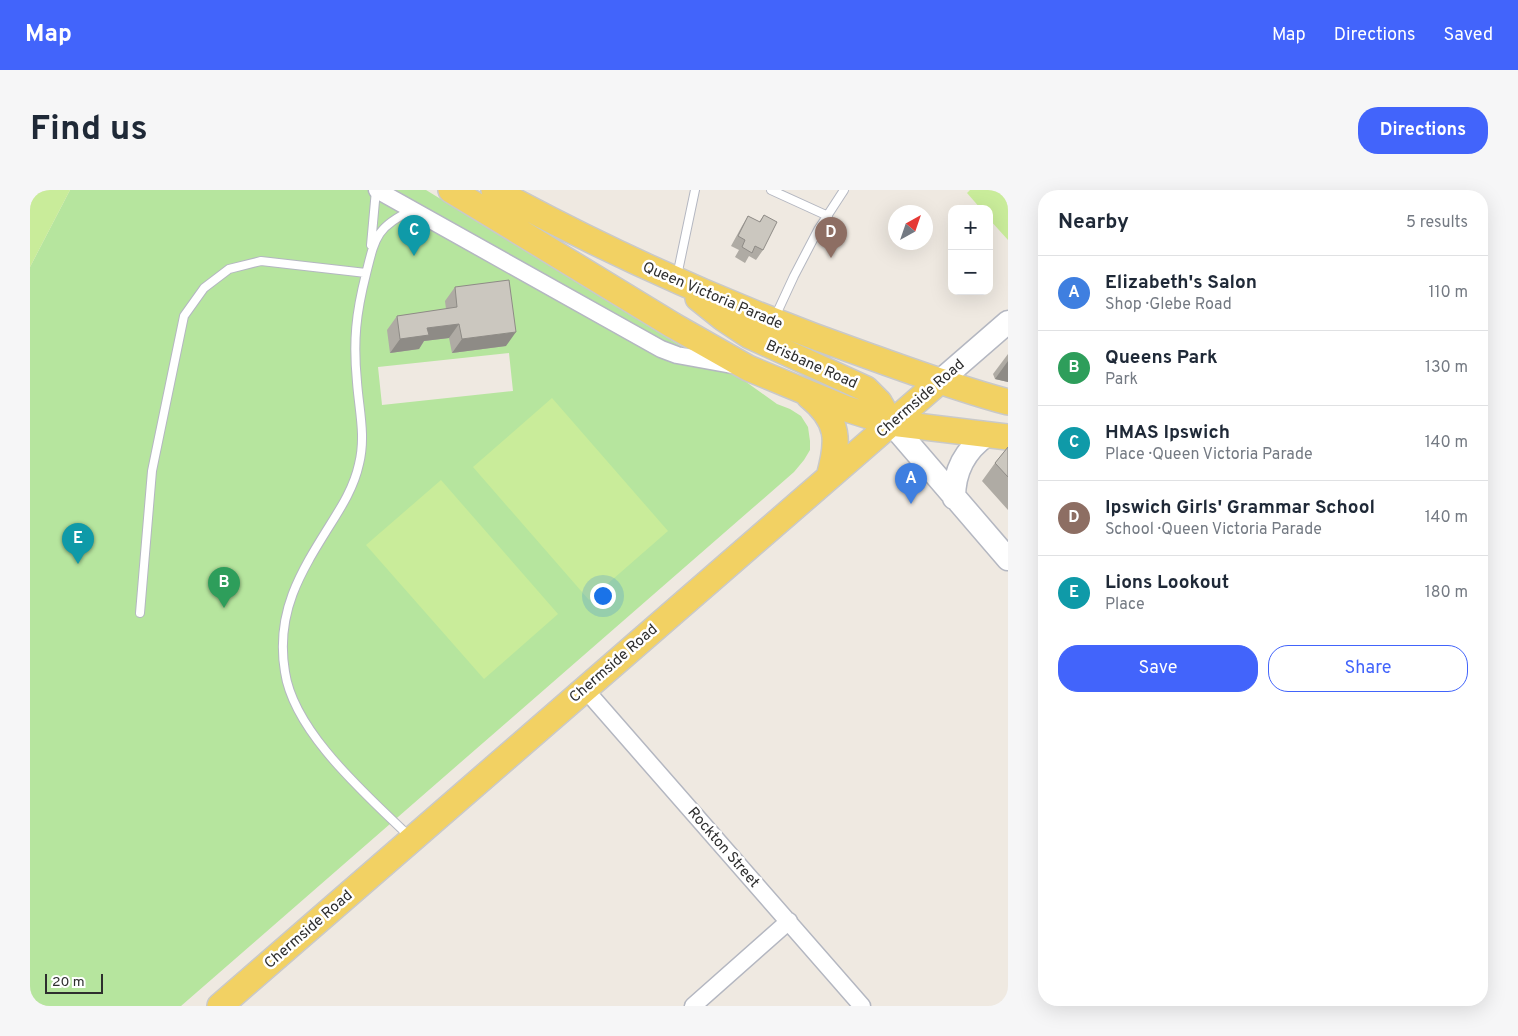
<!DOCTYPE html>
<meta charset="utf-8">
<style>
:root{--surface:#fff;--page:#f6f6f7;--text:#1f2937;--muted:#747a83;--line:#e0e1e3;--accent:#4264fb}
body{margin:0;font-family:Overpass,sans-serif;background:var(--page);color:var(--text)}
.controls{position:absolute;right:15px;top:15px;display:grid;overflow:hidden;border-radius:10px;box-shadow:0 5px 20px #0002}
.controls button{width:45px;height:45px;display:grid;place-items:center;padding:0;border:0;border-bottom:1px solid var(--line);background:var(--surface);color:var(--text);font:25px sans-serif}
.compass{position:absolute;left:858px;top:15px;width:45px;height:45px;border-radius:50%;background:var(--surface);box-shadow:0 5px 20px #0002;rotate:40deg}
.scale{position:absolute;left:15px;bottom:12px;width:58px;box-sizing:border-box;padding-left:5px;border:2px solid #2e2e2e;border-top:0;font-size:14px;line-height:18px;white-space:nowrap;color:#2e2e2e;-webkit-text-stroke:4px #fff;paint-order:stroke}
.you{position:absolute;left:572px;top:405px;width:18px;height:18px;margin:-12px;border:4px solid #fff;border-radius:50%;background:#1a73e8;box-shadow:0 0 0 8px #1a73e833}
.badge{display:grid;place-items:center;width:32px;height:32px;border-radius:50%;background:var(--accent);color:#fff;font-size:16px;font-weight:700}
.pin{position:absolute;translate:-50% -41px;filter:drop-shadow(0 1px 2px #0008)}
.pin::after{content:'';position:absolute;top:26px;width:18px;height:15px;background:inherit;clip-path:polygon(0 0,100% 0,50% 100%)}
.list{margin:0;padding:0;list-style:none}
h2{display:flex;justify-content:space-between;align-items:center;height:65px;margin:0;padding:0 20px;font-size:21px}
h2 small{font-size:16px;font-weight:400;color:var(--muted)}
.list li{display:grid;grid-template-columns:32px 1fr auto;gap:15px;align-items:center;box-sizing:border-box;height:75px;padding:0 20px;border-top:1px solid var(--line)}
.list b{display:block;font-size:19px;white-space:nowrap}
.list p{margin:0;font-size:16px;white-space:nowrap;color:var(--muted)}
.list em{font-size:16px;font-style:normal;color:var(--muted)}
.actions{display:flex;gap:10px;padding:15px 20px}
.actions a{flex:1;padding:11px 0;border:1px solid var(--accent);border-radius:20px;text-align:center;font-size:18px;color:var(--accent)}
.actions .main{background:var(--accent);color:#fff}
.map{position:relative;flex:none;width:978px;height:816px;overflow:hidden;border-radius:20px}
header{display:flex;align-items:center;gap:30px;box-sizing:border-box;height:70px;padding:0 25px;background:var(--accent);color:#fff}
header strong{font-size:24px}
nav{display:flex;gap:28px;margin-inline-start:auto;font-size:18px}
.intro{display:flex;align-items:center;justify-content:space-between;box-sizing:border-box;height:120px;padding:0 30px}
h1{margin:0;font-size:35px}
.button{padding:12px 22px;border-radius:20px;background:var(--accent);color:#fff;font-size:18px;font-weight:700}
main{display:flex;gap:30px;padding:0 30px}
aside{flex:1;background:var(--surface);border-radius:20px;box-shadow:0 5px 20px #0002}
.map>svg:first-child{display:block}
</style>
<header>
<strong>Map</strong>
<nav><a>Map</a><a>Directions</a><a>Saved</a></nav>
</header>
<div class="intro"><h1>Find us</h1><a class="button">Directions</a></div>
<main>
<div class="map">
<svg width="978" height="816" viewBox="0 0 978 816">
<rect width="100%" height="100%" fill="#efe9e1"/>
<!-- green -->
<path fill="#b6e59e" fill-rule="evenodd" d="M 40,0 L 396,0 L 651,156 L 712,189 L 747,214 L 760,219 L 771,226 L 778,237 L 780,251 L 780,260 L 774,270 L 764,282 L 151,816 L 0,816 L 0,77 ZM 479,163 L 483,201 L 352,215 L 348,177 Z"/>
<!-- pitch -->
<path fill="#c9ec9a" d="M 0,0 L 40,0 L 0,77 Z
M 940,0 L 978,0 L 978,50 L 959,29 L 959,19 L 951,19 L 937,3 Z
M 522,208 L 638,341 L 559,410 L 443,277 Z
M 411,290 L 528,424 L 454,489 L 336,355 Z"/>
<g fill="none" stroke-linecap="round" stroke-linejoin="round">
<defs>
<path id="lane" d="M 741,0 L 798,26
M 341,55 L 346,0
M 647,86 L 665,0
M 745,127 L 764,86 L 788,40 L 814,0
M 110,423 L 122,281 L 154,126 L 174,98 L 199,79 L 231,71 L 336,83
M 381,648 C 338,606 264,543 255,482 C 245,423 270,383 300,335 C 312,316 324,297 329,274 C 336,246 329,220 327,192 C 323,151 326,123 336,84 C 345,48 346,37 382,20"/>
<path id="street" d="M 347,0 L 631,159 L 647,165 L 702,175
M 554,498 L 832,816
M 663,816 L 759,731"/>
<path id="secondary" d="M 910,191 L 978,132
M 861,233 L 978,369
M 924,308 C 924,281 935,260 957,245"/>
<path id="primary" d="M 421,0 L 644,136 L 718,178 L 817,219 L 861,233 L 978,247
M 464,0 C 585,66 712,122 841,167 C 886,183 932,200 978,212
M 668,108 L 693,128 L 720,146 L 836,199 L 849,212 L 861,233
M 779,206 C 810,231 809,251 799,287
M 190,816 L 910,191"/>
</defs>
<!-- lane casing -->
<use href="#lane" stroke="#b4b7c1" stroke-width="10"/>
<!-- street casing -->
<use href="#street" stroke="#b4b7c1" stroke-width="19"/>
<!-- secondary casing -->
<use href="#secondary" stroke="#b4b7c1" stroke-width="25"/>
<!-- primary casing -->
<use href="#primary" stroke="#c9c9c9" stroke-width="28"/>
<!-- lane -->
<use href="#lane" stroke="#fff" stroke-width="8"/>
<!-- street -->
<use href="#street" stroke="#fff" stroke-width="16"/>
<!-- secondary -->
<use href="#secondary" stroke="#fff" stroke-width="22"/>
<!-- primary -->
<use href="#primary" stroke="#f2d163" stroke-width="25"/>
</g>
<!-- wall -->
<path fill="#afaba4" d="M 734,25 L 733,60 L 726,70 L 719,66 L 715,73 L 705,67 L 709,60 L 701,56 L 712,36 L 718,26 L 729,32 Z
M 425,97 L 476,156 L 422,163 L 419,148 L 394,151 L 389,159 L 360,163 L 357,140 L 367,126 L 416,119 L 415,111 Z
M 978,164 L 978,192 L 965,189 L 963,184 Z
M 978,257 L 978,320 L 952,291 L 965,273 Z"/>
<!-- shaded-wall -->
<path fill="#8e8b86" d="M 429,134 L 419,148 L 394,151 L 389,159 L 360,163 L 370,149 L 397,138 Z
M 486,142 L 476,156 L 422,163 L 432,149 Z
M 978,171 L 978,192 L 965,189 Z"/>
<!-- building -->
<path fill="#cbc7bf" stroke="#8e8b86" d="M 734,25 L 747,32 L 733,60 L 725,56 L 722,63 L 712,57 L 715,50 L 708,46 L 718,26 L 730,32 Z
M 479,90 L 486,142 L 432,149 L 429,134 L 397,138 L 399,145 L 370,149 L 367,126 L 427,117 L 425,97 Z
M 978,257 L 978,287 L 965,273 Z"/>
<g text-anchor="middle" stroke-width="5" stroke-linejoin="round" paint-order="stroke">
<!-- street labels -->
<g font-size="15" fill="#2e2e2e" stroke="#fff">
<text transform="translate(683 105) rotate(23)" y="5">Queen Victoria Parade</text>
<text transform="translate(782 174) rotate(24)" y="5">Brisbane Road</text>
<text transform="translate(890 208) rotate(-41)" y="5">Chermside Road</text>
<text transform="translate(583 473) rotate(-41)" y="5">Chermside Road</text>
<text transform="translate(694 657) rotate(49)" y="5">Rockton Street</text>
<text transform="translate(278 739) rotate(-41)" y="5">Chermside Road</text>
</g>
</g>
</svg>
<div class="controls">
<button>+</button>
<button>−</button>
</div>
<svg class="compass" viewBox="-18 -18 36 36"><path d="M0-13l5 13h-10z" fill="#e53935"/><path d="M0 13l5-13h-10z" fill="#747a83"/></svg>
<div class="scale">20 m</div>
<div class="you"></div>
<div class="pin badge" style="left:881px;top:314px;background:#3f7fe0">A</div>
<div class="pin badge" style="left:194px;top:418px;background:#2e9e5b">B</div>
<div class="pin badge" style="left:384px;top:66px;background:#0f9aa8">C</div>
<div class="pin badge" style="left:801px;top:68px;background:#8d6e63">D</div>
<div class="pin badge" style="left:48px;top:374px;background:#0f9aa8">E</div>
</div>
<aside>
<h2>Nearby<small>5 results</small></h2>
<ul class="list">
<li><span class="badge" style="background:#3f7fe0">A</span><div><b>Elizabeth's Salon</b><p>Shop · Glebe Road</p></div><em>110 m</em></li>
<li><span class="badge" style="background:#2e9e5b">B</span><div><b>Queens Park</b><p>Park</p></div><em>130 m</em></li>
<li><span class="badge" style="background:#0f9aa8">C</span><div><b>HMAS Ipswich</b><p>Place · Queen Victoria Parade</p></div><em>140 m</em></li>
<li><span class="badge" style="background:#8d6e63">D</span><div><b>Ipswich Girls' Grammar School</b><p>School · Queen Victoria Parade</p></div><em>140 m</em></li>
<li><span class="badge" style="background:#0f9aa8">E</span><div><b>Lions Lookout</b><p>Place</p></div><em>180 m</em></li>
</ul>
<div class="actions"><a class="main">Save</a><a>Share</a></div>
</aside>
</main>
